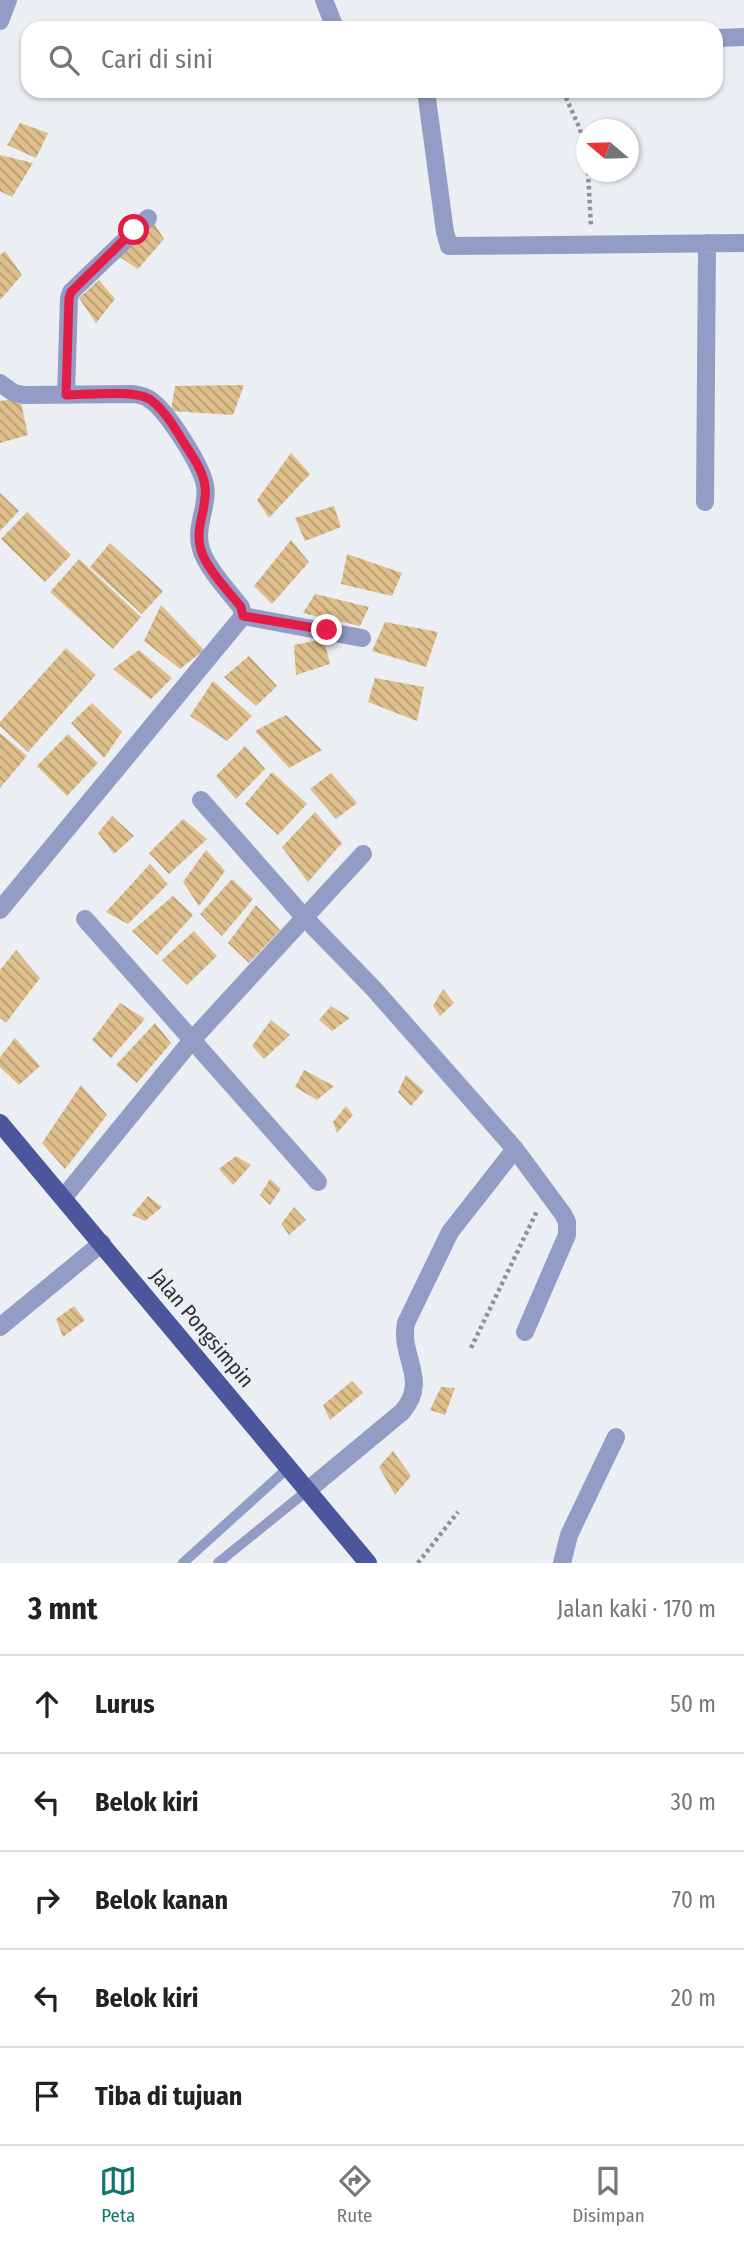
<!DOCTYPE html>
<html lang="id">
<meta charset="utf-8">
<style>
:root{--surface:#fff;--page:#f6f6f6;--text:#222;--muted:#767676;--line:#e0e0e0;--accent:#0f766e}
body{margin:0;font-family:"Fira Sans Condensed",sans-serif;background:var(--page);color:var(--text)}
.compass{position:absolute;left:576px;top:119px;width:63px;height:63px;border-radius:50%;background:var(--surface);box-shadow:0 2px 5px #0004;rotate:289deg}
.stop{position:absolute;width:21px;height:21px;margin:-16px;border:5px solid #e11d48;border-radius:50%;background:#fff}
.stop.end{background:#e11d48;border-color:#fff;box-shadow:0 2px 7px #0008}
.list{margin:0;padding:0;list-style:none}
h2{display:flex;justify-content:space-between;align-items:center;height:91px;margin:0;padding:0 28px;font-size:30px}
h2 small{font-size:23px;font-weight:400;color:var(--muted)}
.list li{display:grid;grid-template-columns:46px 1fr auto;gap:21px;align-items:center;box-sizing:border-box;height:98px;padding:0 28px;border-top:2px solid var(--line)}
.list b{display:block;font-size:26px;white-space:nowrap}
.list em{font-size:23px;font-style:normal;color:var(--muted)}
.icon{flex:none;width:38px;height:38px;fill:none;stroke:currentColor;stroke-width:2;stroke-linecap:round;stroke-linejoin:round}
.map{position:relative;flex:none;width:744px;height:1563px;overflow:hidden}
.search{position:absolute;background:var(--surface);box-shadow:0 2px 5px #0004;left:21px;right:21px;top:21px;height:77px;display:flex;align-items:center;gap:18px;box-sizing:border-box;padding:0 24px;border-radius:21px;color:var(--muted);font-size:26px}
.sheet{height:581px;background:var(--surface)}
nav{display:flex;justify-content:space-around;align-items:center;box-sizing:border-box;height:98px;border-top:2px solid var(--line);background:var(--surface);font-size:19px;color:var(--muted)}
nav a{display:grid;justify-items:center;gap:4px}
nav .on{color:var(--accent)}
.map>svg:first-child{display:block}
</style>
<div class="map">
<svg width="744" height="1563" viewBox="0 0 744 1563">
<defs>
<pattern id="building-back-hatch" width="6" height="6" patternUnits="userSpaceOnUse" patternTransform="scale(1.75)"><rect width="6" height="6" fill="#debe8b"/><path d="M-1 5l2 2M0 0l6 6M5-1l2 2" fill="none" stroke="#b49b72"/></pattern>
</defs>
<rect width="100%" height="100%" fill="#ebeef3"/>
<!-- building -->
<path fill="url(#building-back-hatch)" d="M 20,123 L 48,133 L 36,158 L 7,145 Z
M 0,155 L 33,163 L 12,197 L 0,191 Z
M 154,223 L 164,239 L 138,269 L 118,256 Z
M 5,251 L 22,275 L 0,300 L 0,255 Z
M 99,280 L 115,299 L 96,323 L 79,298 Z
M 244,385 L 233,415 L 171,411 L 175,386 Z
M 20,398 L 28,435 L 0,443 L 0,401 Z
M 291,453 L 310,474 L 269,518 L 257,500 Z
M 0,493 L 19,511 L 0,531 Z
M 334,506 L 341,527 L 305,541 L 295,518 Z
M 27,512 L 71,555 L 45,582 L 1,539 Z
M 291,540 L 309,562 L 272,604 L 254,586 Z
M 110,543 L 163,591 L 142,614 L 90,567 Z
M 347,554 L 402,573 L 392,596 L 341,584 Z
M 79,559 L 141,617 L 113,649 L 50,592 Z
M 315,594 L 369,607 L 360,626 L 303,613 Z
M 161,605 L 204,650 L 180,669 L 144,641 Z
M 385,622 L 438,632 L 426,667 L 372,651 Z
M 324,639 L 330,664 L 296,675 L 294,645 Z
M 66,648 L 96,675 L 28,752 L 0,726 L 0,722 Z
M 139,650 L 172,678 L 151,699 L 113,669 Z
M 249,656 L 277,686 L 256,706 L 224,677 Z
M 375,678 L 424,687 L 417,721 L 368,702 Z
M 213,681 L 252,716 L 227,741 L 190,716 Z
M 92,703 L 122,732 L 104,758 L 71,723 Z
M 286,715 L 322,750 L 289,768 L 255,731 Z
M 0,733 L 27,756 L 0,788 Z
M 68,734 L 98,763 L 67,796 L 37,766 Z
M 245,746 L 265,769 L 236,799 L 216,776 Z
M 272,772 L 307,804 L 278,835 L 245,804 Z
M 331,773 L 357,803 L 336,819 L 310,789 Z
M 315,812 L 342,843 L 308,882 L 282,847 Z
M 112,816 L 134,836 L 114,854 L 98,833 Z
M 183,819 L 207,839 L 169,874 L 149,853 Z
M 206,850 L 225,871 L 199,906 L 183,882 Z
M 150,864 L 168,884 L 128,924 L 106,912 Z
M 232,879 L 253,899 L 222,936 L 200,914 Z
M 173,896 L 193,915 L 157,955 L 132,931 Z
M 256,905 L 280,930 L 249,963 L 228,943 Z
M 194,931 L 217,956 L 187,985 L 162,960 Z
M 16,950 L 40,978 L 6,1023 L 0,1018 L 0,970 Z
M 443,989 L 454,1003 L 440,1016 L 433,1006 Z
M 120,1003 L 145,1019 L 111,1058 L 92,1040 Z
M 331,1006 L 350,1018 L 332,1031 L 319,1020 Z
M 271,1020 L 290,1035 L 264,1059 L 252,1046 Z
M 155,1023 L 171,1043 L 137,1083 L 116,1065 Z
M 15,1038 L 40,1066 L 19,1085 L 0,1067 L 0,1057 Z
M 304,1070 L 334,1086 L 317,1100 L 295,1087 Z
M 406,1075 L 424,1091 L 411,1106 L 398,1092 Z
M 81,1085 L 107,1115 L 65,1169 L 42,1143 Z
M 346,1106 L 353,1115 L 337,1133 L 333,1122 Z
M 236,1156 L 251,1165 L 233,1185 L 219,1169 Z
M 270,1179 L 281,1189 L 270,1205 L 260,1195 Z
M 148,1196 L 162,1207 L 145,1221 L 132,1215 Z
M 294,1207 L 306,1220 L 289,1235 L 281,1224 Z
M 74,1306 L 85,1320 L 63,1337 L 56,1319 Z
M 352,1381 L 363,1393 L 330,1420 L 323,1405 Z
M 441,1387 L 455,1388 L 445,1415 L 430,1410 Z
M 393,1451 L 411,1476 L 395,1495 L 379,1467 Z"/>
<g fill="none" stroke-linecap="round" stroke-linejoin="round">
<!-- path -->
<path stroke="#8f9194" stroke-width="4.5" stroke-dasharray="3.5 3.5" stroke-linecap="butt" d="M 563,91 L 580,129 L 586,157
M 588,172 L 591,227
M 471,1348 L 537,1211
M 418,1563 L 458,1512"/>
<!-- service -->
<path stroke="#939cc5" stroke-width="10" d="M 183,1563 L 289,1467
M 218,1563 L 308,1490"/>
<!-- minor -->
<path stroke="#939cc5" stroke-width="18" d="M 324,0 L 335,28
M 0,21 L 8,0
M 716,38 L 744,37
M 426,91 L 445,232 L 449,246 L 744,243
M 0,383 L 14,393 L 24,395 L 134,394 C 139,395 145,396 149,399 C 167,410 201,465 205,485 C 209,505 194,527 201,549 C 206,567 229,592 241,607 L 243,616 L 0,910
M 66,395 L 69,298 L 71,292 L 148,218
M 705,502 L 707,243
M 243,616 L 362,638
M 201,800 L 304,917 L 373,988 L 515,1149 L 563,1214 L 567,1222 L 567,1235 L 525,1332
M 85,919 L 318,1182
M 64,1197 L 192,1040 L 363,854
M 0,1327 L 102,1243
M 308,1490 L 402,1412 C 430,1380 399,1357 406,1323 L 450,1232 L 515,1149
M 562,1563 L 569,1535 L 616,1437"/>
<!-- primary -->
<path stroke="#4b569d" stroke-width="18" d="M 0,1123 L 368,1563"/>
</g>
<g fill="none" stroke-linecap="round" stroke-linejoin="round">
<!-- route -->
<path stroke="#e11d48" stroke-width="9" d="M 134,230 L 71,292 L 69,298 L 66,395 C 87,395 135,389 151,400 C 165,411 175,428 184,443 C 192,455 203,471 205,486 C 208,507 194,528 201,550 C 206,568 229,592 241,607 L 243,616 L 327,630"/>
</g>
<g text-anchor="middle" stroke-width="5" stroke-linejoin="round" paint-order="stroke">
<!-- street labels -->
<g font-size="21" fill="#2e2f31" stroke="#ebeef3">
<text transform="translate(202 1328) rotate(50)" y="7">Jalan Pongsimpin</text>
</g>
</g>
</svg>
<svg class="compass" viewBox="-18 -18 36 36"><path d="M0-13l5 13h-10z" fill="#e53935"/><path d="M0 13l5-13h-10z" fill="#767676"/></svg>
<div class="stop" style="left:134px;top:230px"></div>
<div class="stop end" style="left:327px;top:630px"></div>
<div class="search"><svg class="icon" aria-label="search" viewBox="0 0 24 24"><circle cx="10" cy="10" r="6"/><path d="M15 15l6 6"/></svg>Cari di sini</div>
</div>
<section class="sheet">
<h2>3 mnt<small>Jalan kaki · 170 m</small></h2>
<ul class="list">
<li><svg class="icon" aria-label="ahead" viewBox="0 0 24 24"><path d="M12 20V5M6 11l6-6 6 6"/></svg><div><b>Lurus</b></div><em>50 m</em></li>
<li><svg class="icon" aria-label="left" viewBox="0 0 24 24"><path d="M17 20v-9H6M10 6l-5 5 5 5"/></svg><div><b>Belok kiri</b></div><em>30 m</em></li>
<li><svg class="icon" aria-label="right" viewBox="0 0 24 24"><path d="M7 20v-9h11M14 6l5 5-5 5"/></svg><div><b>Belok kanan</b></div><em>70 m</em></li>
<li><svg class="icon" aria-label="left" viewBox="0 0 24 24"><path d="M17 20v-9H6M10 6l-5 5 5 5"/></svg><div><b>Belok kiri</b></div><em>20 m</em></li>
<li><svg class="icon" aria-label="arrive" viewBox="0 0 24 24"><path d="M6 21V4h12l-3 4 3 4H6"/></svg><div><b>Tiba di tujuan</b></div></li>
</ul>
</section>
<nav>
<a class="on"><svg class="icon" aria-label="map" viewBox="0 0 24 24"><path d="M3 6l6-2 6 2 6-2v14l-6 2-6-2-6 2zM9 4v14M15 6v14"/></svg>Peta</a>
<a><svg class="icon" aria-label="directions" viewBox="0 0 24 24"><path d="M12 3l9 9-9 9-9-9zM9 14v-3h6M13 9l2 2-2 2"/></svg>Rute</a>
<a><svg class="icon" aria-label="saved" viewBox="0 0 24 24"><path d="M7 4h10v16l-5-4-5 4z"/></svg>Disimpan</a>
</nav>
